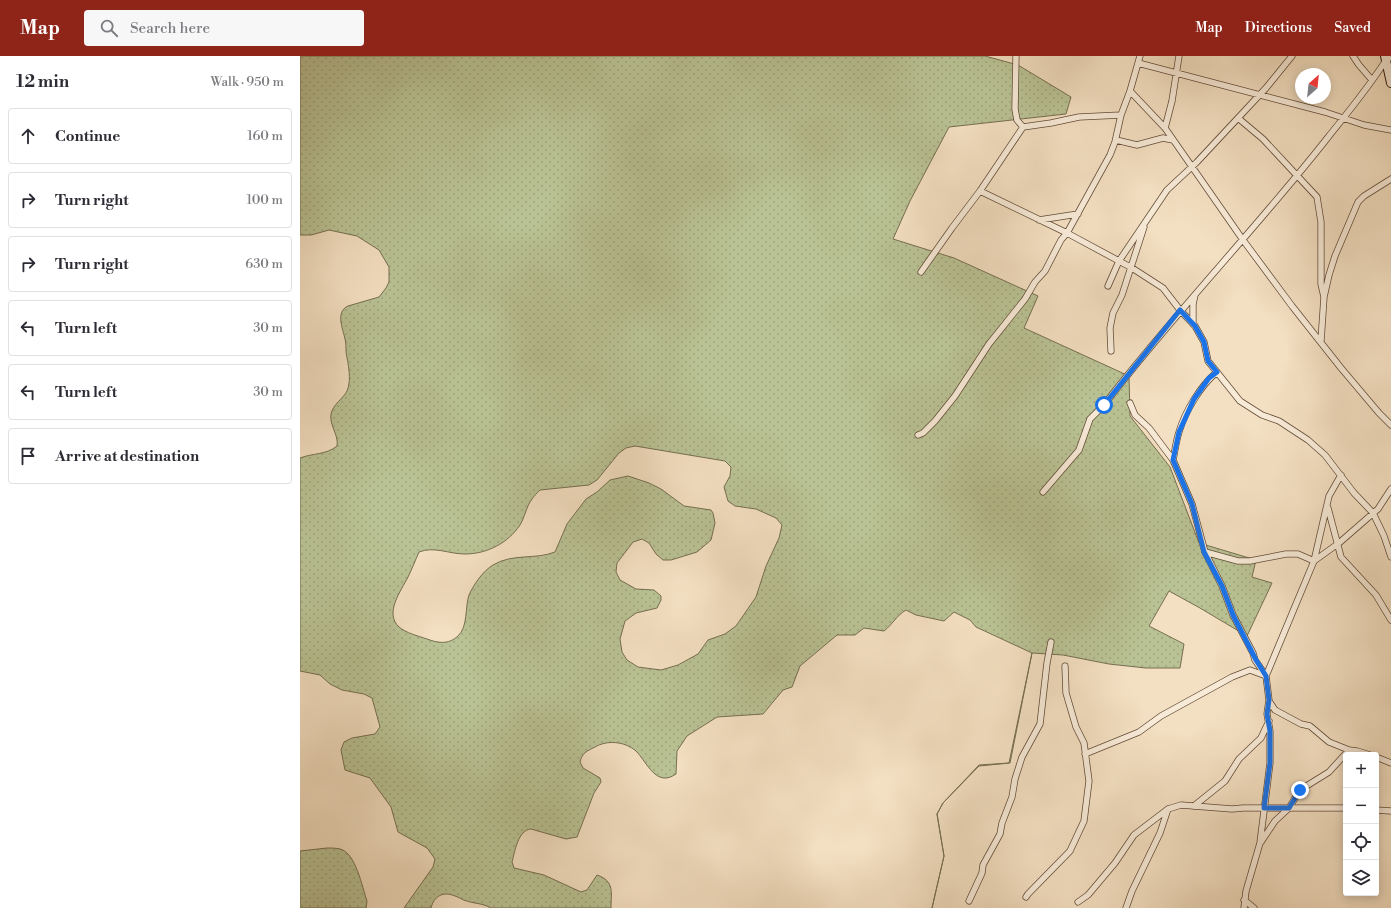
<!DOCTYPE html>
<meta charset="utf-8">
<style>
:root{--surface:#fff;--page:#f7f7f7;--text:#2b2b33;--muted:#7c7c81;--line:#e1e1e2;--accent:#8f2418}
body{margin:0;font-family:"Libre Bodoni",serif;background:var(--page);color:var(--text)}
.controls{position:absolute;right:12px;bottom:12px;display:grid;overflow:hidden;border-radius:4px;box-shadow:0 2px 10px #0003}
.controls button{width:36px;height:36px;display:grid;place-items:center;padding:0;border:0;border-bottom:1px solid var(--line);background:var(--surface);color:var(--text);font:20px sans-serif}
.compass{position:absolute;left:995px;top:12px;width:36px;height:36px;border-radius:50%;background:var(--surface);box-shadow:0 2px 10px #0003;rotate:27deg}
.stop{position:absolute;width:12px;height:12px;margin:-9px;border:3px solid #1a73e8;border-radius:50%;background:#fff}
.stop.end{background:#1a73e8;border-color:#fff;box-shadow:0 1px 4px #0008}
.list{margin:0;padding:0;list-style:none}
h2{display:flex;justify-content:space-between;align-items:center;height:52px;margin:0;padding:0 16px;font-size:17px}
h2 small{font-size:13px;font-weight:400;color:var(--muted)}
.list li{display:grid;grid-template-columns:26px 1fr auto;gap:12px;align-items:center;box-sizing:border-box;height:56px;margin:0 8px 8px;padding:0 8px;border:1px solid var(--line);border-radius:4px}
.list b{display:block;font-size:15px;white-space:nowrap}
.list em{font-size:13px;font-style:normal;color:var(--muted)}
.icon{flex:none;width:22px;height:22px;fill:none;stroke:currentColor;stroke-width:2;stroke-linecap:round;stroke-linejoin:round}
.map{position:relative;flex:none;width:1091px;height:852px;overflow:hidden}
header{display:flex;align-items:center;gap:24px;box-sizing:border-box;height:56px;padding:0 20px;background:var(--accent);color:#fff}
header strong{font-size:19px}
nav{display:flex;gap:22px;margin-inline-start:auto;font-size:14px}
.search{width:280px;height:36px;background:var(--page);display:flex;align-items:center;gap:10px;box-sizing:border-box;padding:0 14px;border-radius:4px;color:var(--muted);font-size:15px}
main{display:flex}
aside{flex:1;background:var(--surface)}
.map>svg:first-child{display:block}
</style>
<header>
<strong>Map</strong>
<div class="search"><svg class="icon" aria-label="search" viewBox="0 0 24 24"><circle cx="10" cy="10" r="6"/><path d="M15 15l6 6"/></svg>Search here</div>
<nav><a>Map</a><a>Directions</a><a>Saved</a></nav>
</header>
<main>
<aside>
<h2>12 min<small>Walk · 950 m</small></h2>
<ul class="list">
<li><svg class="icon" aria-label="ahead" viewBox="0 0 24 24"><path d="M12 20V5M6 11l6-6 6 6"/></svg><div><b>Continue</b></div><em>160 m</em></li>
<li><svg class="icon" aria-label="right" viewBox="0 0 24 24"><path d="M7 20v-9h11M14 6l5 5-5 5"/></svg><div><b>Turn right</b></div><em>100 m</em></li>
<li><svg class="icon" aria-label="right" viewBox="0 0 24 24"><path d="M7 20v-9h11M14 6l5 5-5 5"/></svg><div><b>Turn right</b></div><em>630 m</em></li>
<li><svg class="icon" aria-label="left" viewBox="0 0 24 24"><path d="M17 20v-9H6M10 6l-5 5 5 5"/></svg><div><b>Turn left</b></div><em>30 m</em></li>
<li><svg class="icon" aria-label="left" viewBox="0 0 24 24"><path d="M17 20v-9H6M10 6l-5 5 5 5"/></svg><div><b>Turn left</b></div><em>30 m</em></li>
<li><svg class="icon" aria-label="arrive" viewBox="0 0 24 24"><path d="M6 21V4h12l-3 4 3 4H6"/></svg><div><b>Arrive at destination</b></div></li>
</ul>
</aside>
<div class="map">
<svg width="1091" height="852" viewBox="0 0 1091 852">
<defs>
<pattern id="grass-dots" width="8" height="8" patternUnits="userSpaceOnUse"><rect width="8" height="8" fill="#b9c294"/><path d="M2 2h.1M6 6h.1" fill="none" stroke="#a0a67e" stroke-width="1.8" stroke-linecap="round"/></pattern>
</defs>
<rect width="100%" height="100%" fill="#f3dfc1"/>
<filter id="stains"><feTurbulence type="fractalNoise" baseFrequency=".005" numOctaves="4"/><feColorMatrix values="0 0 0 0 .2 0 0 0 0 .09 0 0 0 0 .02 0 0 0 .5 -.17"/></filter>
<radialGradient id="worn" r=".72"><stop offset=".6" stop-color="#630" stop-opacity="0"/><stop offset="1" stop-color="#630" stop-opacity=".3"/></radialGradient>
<!-- grass -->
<path fill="url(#grass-dots)" stroke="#766e50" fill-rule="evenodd" d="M 0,0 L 685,0 L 718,9 L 771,41 L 766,58 L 649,71 L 610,145 L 593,183 L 654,202 L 738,240 L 724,272 L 829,320 L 830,360 L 870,411 L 899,487 L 956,504 L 952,521 L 972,527 L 947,580 L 900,552 L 869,535 L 849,570 L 884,588 L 880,612 L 846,612 L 809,608 L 763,599 L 732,597 L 710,707 L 679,710 L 643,747 L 637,758 L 644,800 L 632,852 L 644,800 L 637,758 L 643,747 L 679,709 L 709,707 L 732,597 L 676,571 L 670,564 L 654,556 L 644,565 L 616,559 L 606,554 C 596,560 593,568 584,575 L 564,572 L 555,579 L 537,579 L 500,610 L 492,631 L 483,634 L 463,658 L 417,661 L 387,680 L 377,695 L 376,718 C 356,732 347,706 336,695 C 324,685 307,684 295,691 C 287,695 282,697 280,706 L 283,712 L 300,722 L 301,726 L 294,737 L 277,781 L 266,783 L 231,773 C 218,774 215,795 212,806 L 214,812 L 244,819 L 281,836 L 287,834 L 297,819 C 315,825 311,837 311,852 L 191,852 C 182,847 176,848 167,845 C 162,844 159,841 155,840 C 143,835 134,840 131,852 L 104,852 L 133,811 L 135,803 L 127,792 L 98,776 L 91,751 L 70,722 L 45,714 L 41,694 L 44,686 L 52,682 L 75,678 L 80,671 L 72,642 L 64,638 L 42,634 L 30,628 L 20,619 L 0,615 L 0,402 C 13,397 26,399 37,390 C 39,379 29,369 31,358 C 33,348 43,343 47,335 C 52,323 48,308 46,296 C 46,292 46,287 45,283 C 43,273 35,256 48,250 L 79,241 L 86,232 L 89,226 L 89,211 L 79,194 L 57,180 L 29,174 L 11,179 L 0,179 ZM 335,390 L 425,405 L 431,411 L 430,420 L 424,431 L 428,445 L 435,450 L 456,453 L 476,462 L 482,469 L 479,482 L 466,510 L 456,541 L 436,570 L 425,578 L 408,584 L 398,598 L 378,609 L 361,614 L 338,611 L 327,604 L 322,596 L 320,583 L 325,565 L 336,557 L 357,552 L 361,544 L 361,540 L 354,534 L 336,533 L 320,524 L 316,516 L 317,507 L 333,486 L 342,483 L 349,487 L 356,498 L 363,504 L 371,504 L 397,496 L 411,484 L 415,467 L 413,457 L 411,454 L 384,450 L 361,433 L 349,427 L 328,420 L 310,424 L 297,436 L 286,443 L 267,468 L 255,496 C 235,504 213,497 193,509 C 183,515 174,528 169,539 C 165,551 168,571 158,580 C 148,589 138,587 127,583 C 118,580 106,577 99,571 C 84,557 101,535 108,521 C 112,513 115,505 119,496 C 134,490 149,498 165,498 C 187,498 208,487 220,469 C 225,461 226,451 232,443 C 234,440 237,437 240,434 L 289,429 L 297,424 L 319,397 L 326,392 Z
M 27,792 C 32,792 36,792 40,793 C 56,797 62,831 67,845 L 66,852 L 0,852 L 0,795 Z"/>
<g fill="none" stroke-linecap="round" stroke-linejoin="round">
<defs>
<path id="street" d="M 716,0 L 715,53 L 717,64 L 723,71
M 1053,0 L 1059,9 L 1072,24
M 838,7 L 1025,56 L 1064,69 L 1091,74
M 830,35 L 865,72 L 943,184 L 992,250 L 1041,312 L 1079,357 L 1091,369
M 938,62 L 963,83 L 1017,141 L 1021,166 L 1021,228 L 1024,241
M 865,72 L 872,45 L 879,0
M 816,84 L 837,89 L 863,82 L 873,84
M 680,135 L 767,177 L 832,212 L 863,232 L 880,254 L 895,270 L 904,286 L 908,305 L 940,345 L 962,359 L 979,365 L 1008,384 L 1025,399 L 1054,437 L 1073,457 L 1084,480 L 1091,501
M 739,164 L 778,158
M 621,216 L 652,172 L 680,135 L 723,71 L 751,67 L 779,61 L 821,59
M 808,230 L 819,205 L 867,134 L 897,106 L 938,62 L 966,32 L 992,0
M 893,268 L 893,248 L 895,239
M 1021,285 L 1024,241 L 1029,219 L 1035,200 L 1058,146 L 1064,140 L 1091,123
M 811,295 L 810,272 L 813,257 L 822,239 L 844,171
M 830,347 L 835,359 L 849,372 L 873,404 L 892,448 L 905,496 L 922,530 L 933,559 L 953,597 L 955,604 L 966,620
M 618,379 L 623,377 L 635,365 L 655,340 L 689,288 L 725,243 L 735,226 L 745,215 L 761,184 L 767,177 L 810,99 L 815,86 L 821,59 L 830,35 L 840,0
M 873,404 C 875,395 876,385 879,376 C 885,356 900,330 917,316
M 743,436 L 779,394 L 790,363 L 804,349 C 875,256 957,172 1029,80 C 1049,55 1069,31 1086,4 L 1091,1
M 1028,452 L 1041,501 L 1076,539 L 1091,564
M 905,496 L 938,505 L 950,505 L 986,498 L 998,498 L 1014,505 L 1029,440 L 1041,419
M 966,620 L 1014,505 L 1039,487 L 1078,453 L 1091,433
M 969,645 L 975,654 L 1001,668 L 1010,670 L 1029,686 L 1049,694 L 1057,695 L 1070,699
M 785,698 L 839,676 L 861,660 L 932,621 L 950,614 L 966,620 L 969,644 L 967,658 L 970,675 L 970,707 L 960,787 L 946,835 L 944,852
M 1076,701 L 1091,707
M 894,750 L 925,725 L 939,703 L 961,682 L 969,665
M 1076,754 L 1091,755
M 961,786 L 975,765 L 989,752 L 1000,734 L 1029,716 L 1049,694
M 726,841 L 728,838 L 770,795 L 784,765 L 789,725 L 784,687 L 776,671 L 766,637 L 765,610
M 944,844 L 954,852
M 669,845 L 682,817 L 683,809 L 700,778 L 702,767 L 712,741 L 715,723 L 722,701 L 740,668 L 747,607 L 751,586
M 778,846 L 788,839 L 815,807 L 834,779 L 868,753 L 881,749 L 932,753 L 943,752 L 1046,752
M 826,852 L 832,835 L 860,777 L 868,753"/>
<path id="secondary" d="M 1085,0 L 1091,27"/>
</defs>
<!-- street casing -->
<use href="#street" stroke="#624b38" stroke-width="7"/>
<!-- secondary casing -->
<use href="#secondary" stroke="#321a0b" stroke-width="10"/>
<!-- street -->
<use href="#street" stroke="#f7ead7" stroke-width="5.5"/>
<!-- secondary -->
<use href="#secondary" stroke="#f7ead7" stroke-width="8"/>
</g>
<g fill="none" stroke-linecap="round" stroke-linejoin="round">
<!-- route -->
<path stroke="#1a73e8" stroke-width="5" d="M 804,349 L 880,254 L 895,270 L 904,286 L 908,305 L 917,316 L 909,322 L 894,343 L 879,376 L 873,404 L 892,448 L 904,496 L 922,530 L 933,559 L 956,604 L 966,620 L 969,644 L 967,658 L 970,675 L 970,707 L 964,752 L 989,752 L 1000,734"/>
</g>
<rect width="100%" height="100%" filter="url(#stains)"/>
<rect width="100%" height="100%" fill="url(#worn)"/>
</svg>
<div class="controls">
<button>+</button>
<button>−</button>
<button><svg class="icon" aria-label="locate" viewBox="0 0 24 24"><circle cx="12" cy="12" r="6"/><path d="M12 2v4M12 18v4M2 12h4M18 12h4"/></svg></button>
<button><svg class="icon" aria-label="layers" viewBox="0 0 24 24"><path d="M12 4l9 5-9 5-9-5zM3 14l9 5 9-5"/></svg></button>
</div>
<svg class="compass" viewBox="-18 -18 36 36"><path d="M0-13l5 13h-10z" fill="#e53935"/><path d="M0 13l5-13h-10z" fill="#7c7c81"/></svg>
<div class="stop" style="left:804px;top:349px"></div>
<div class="stop end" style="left:1000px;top:734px"></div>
</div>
</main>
